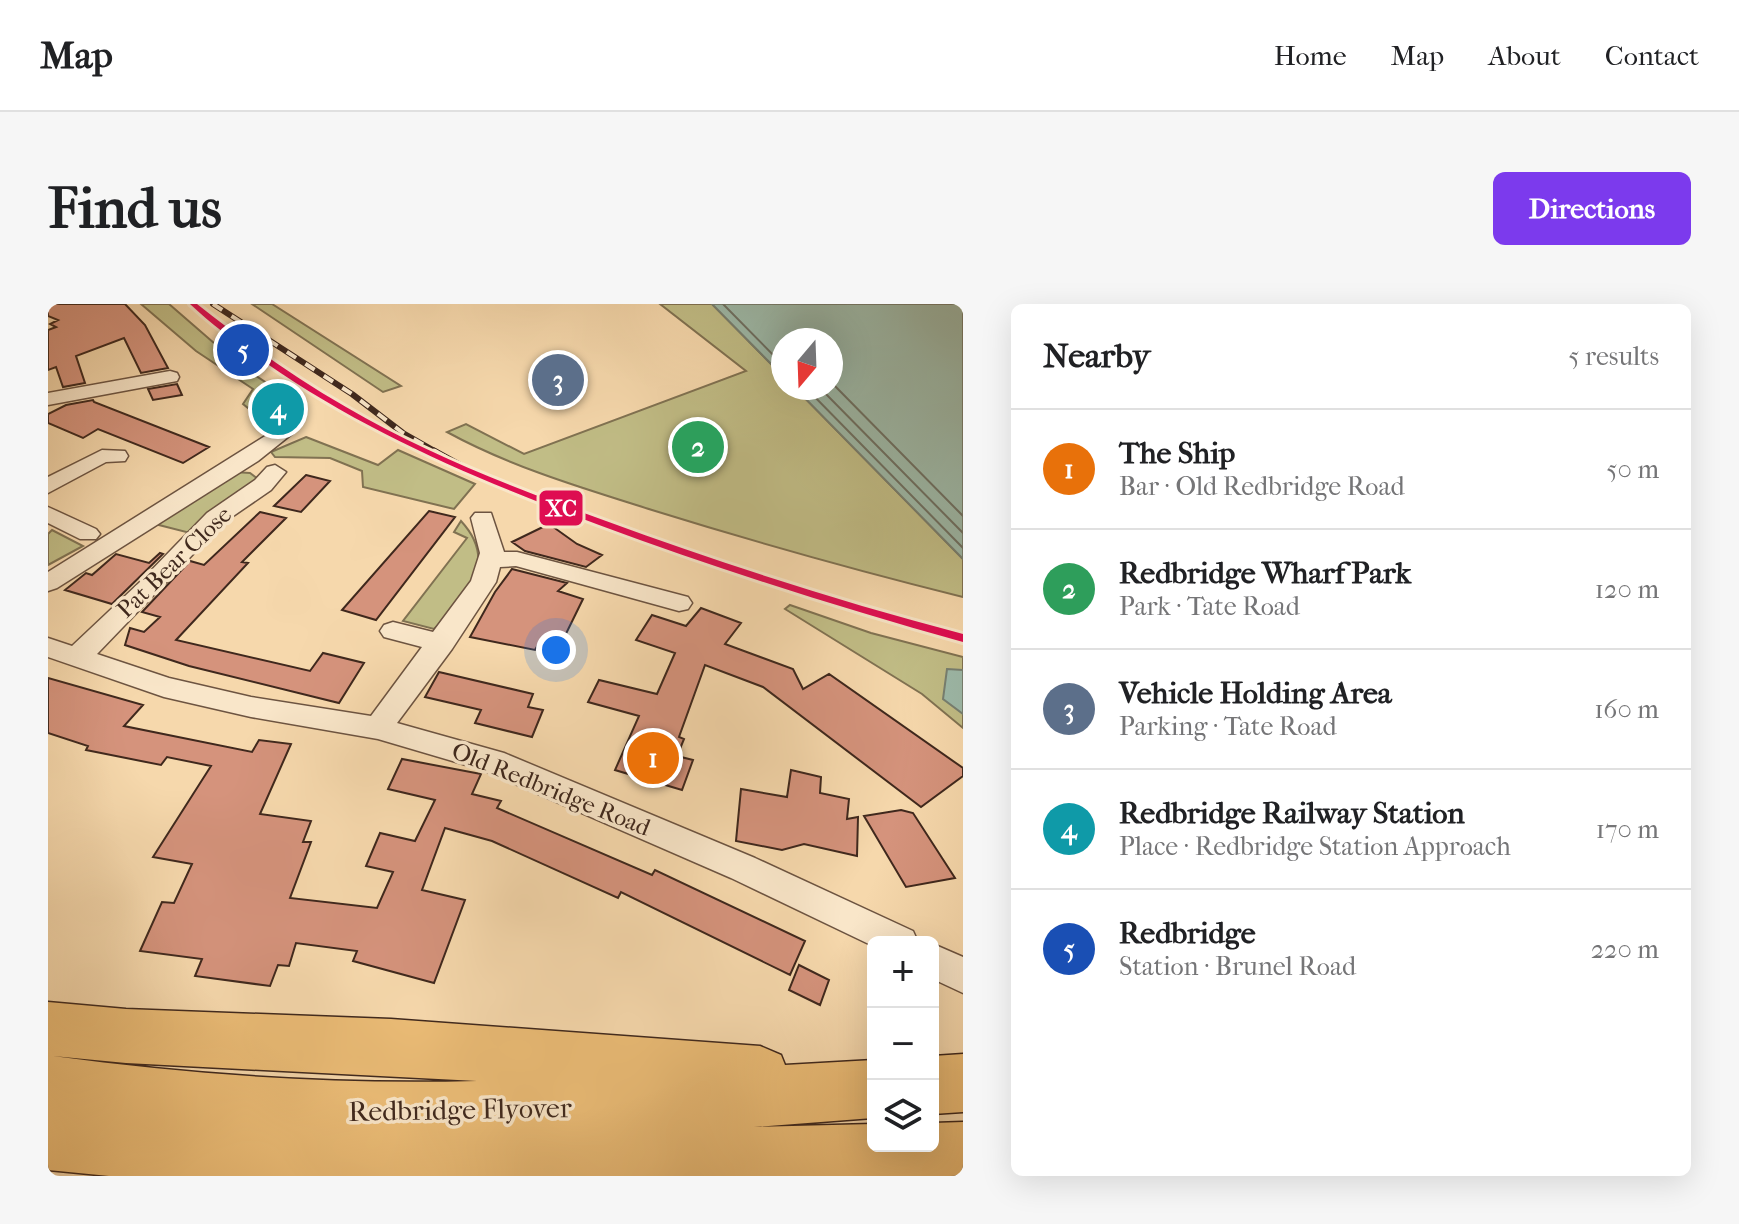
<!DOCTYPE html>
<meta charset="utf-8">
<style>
:root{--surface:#fff;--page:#f6f6f6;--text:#202124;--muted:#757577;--line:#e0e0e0;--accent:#7c3aed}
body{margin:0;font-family:"IM FELL French Canon",serif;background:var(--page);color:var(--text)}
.controls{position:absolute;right:24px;bottom:24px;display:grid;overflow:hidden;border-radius:12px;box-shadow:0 8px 32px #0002}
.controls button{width:72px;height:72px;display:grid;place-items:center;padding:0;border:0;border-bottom:2px solid var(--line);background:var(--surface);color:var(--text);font:40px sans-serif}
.compass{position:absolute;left:723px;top:24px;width:72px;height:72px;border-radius:50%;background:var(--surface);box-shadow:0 8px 32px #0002;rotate:199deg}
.you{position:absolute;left:508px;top:346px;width:28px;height:28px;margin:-20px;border:6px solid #fff;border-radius:50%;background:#1a73e8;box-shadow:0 0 0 12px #1a73e833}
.badge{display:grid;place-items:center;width:52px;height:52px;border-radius:50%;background:var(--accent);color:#fff;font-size:26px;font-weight:700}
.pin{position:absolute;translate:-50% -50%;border:4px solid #fff;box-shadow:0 2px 8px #0006}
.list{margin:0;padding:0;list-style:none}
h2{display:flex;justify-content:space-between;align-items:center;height:104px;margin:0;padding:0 32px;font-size:34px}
h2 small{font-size:26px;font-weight:400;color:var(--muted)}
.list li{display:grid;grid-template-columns:52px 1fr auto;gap:24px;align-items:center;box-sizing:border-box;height:120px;padding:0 32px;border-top:2px solid var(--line)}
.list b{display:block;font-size:30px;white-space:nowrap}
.list p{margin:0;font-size:26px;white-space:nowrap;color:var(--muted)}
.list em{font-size:26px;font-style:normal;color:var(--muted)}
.icon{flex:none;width:44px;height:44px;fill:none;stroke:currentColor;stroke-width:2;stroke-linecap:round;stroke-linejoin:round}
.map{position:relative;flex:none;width:915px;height:872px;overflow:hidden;border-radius:12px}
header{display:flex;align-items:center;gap:48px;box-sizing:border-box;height:112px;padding:0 40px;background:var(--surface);border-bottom:2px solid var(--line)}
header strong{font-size:38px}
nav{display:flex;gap:44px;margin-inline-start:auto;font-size:28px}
.intro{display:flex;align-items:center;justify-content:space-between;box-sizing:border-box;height:192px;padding:0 48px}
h1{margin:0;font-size:56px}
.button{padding:20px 36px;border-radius:12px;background:var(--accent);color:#fff;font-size:28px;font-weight:700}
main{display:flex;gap:48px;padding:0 48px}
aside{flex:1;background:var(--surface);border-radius:12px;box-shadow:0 8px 32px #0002}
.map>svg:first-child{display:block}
</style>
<header>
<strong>Map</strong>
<nav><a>Home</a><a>Map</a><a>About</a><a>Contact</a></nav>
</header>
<div class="intro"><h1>Find us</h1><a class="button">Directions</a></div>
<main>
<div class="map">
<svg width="915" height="872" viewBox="0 0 915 872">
<rect width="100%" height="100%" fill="#f6d8ac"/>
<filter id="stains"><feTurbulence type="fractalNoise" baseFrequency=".0025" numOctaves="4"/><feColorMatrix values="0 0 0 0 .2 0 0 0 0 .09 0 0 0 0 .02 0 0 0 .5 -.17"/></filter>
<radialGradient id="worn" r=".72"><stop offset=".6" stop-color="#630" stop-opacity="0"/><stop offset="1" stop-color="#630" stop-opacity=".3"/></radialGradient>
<!-- green -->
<path fill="#c1bd86" stroke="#807252" stroke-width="2" d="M 93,0 L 121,0 L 189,59 L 235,90 L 200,104 L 195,100 L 205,85 L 148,47 Z
M 204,0 L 224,0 L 353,82 L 335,88 Z
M 612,0 L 664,0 L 735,72 L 735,84 L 747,84 L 915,255 L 915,293 C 810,267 707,238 604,206 C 534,184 463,163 399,128 L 418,120 L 476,150 L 698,67 Z
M 258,133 L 330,161 L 350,146 L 427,180 L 406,205 L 315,183 L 314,167 L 282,154 L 227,153 L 223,148 Z
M 186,168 L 202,169 L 210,175 L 142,229 L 107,220 Z
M 413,217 C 451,258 420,293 386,325 L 355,317 L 419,234 L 406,228 Z
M 4,226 L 35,242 L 0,261 L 0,230 Z
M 742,301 L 823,329 L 915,353 L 915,424 L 874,390 L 737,305 Z"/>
<!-- water -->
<path fill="#9dbaaa" stroke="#778072" stroke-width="2" d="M 664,0 L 915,0 L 915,255 L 747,84 L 783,84 L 783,36 L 735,36 L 735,72 Z
M 899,365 L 915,366 L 915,410 L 895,395 Z"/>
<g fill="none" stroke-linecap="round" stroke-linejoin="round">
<!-- shore -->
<path stroke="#6e7164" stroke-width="2" d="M 675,0 L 735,61
M 783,78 L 915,212
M 758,84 L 915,244
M 772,84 L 915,229"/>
</g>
<!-- building -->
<path fill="#d5937c" stroke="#3f281d" stroke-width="2" d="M 0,0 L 77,0 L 97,21 L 120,64 L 93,69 L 76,34 L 28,52 L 37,79 L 15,83 L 8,63 L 0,66 L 0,26 L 8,23 L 2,20 L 10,16 L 0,12 Z
M 129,80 L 134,91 L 105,96 L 100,85 Z
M 45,96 L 46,98 L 161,143 L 135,159 L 50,125 L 35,134 L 0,119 L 0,110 L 18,101 Z
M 258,171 L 282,177 L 253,208 L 226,202 Z
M 381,207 L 407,213 L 328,316 L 294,306 Z
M 212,208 L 238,214 L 194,258 L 200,259 L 128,336 L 262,367 L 275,349 L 316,359 L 291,399 L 141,362 L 77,341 L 82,324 L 96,328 L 112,313 L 94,308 L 142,257 L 156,261 Z
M 501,220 L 529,240 L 554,251 L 538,263 L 477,247 L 464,238 Z
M 112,249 L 115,250 L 64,300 L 17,286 L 38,269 L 44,271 L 68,250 L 101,259 Z
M 464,265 L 519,279 L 510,287 L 535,295 L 511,344 L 491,339 L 487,346 L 422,333 L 447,288 Z
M 653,304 L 693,319 L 677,340 L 745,365 L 755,385 L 781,370 L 915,464 L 915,472 L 873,503 L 715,383 L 657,361 L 631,433 L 636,435 L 629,452 L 645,456 L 634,486 L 567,466 L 591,412 L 540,398 L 551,376 L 609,390 L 627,349 L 588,336 L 604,311 L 638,322 Z
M 391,368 L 485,390 L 480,403 L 495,406 L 484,433 L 427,419 L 433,406 L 377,393 Z
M 0,374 L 95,401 L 76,422 L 204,448 L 211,436 L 243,440 L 212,510 L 263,517 L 255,538 L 263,538 L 242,594 L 329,604 L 345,568 L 318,562 L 332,529 L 367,537 L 387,496 L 340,485 L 354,455 L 433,470 L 424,490 L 453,497 L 449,504 L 604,571 L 607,566 L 757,637 L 742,671 L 573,588 L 570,594 L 444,537 L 397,524 L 374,586 L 417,596 L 386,679 L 305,657 L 309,647 L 248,639 L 241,662 L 230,661 L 222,682 L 147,672 L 154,655 L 92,647 L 114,598 L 126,599 L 144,560 L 105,553 L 163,462 L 119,453 L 113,461 L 38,446 L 40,442 L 0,429 Z
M 743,466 L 773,473 L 772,489 L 801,495 L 799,515 L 810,513 L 809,552 L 756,540 L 734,546 L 688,537 L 693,485 L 739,493 Z
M 853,506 L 865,509 L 907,574 L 858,583 L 816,512 Z
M 751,661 L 781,676 L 772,701 L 741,686 Z"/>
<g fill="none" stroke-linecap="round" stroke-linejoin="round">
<defs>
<path id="street" d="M 122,67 L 129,69 L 131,73 L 129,77 L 0,101 L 0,89 Z
M 238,119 L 248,125 L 245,129 L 210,157 L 9,284 L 0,287 L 0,268 Z
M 54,146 L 77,147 L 80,152 L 77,157 L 58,158 L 0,189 L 0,173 Z
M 227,161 L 238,168 L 223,186 L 175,219 L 49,350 L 121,374 L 203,393 L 323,412 L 374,343 L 336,333 L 332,327 L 336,321 L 345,318 L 385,328 L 423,277 L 432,249 L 423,214 L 427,209 L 443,209 L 456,248 L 469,248 L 640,293 L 644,299 L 640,305 L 631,307 L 468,262 L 452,263 L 448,278 L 404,345 L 349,419 L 456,449 L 707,554 L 865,627 L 870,638 L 825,638 L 825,642 L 683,574 L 435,466 L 330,435 L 203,413 L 116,393 L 0,353 L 0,334 L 24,342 L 93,277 L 159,209 L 207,176 L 219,163 Z
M 0,203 L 48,225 L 52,230 L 48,235 L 32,235 L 0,219 Z
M 885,640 L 915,653 L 915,689 L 885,675 Z"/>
<path id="primary" d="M 0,698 L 78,705 L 343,715 L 712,742 L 733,751 L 737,761 L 825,756 L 825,814 L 706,823 L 825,820 L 825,842 L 885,842 L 885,819 L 915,818 L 915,872 L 61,872 L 0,866 ZM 5,752 L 78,759 L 429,777 C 287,781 145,771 5,752 Z
M 915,750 L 915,808 L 885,810 L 885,752 Z"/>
</defs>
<!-- street casing -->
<use href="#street" stroke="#6d5441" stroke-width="3"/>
<!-- primary casing -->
<use href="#primary" stroke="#3f281d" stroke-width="3"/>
<!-- street -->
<use href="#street" fill="#f9e6c9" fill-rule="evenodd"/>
<!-- primary -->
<use href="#primary" fill="#ebbc76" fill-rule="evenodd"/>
<defs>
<path id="rail-far1" d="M 165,0 L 304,90 L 355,129 L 390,149"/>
<path id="rail" d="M 386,147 L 426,169"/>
</defs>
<!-- rail-far1 casing -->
<use href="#rail-far1" stroke="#3f281d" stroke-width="6"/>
<!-- rail casing -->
<use href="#rail" stroke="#3f281d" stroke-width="7"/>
<!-- rail-far1 -->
<use href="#rail-far1" stroke="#f9e6c9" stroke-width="4" stroke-dasharray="11" stroke-linecap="butt"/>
<!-- rail -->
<use href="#rail" stroke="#f9e6c9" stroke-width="5" stroke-dasharray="14" stroke-linecap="butt"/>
<defs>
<path id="rail-1" d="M 142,0 L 149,0 C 197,38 245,73 298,103 C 380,151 469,185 558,217 C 675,260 794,298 915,330 L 915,338 C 792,304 670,265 551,221 C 435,178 320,130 218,59 C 192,41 165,22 142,0 Z"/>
</defs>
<!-- rail-1 casing -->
<use href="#rail-1" stroke="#f9e6c9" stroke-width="6"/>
<!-- rail-1 -->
<use href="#rail-1" fill="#df0d52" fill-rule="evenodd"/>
</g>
<g text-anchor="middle" stroke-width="7" stroke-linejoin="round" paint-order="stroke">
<!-- street labels -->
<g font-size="24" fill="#3f281d" stroke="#f9e6c9">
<text transform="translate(126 258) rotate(-44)" y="8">Pat Bear Close</text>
<text transform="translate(503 485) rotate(22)" y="8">Old Redbridge Road</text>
</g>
<!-- near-street labels -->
<g font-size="28" fill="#3f281d" stroke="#f9e6c9">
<text transform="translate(412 805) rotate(-1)" y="10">Redbridge Flyover</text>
</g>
</g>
<rect stroke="#f9e6c9" stroke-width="3" x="490" y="185" width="46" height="38" rx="8" fill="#df0d52"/>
<g font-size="22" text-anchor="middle" font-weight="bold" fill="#fff">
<text x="513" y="212">XC</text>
</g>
<rect width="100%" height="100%" filter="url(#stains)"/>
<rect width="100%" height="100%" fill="url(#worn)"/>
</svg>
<div class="controls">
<button>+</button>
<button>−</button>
<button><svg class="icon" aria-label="layers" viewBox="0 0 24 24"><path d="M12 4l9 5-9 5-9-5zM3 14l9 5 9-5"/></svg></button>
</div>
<svg class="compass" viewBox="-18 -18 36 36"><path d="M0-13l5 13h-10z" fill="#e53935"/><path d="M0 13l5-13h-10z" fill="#757577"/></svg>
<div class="you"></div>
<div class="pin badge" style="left:605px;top:454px;background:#e8710a">1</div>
<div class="pin badge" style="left:650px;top:143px;background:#2e9e5b">2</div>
<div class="pin badge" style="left:510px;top:76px;background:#5c6f8a">3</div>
<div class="pin badge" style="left:230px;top:105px;background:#0f9aa8">4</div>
<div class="pin badge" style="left:195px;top:46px;background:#1a4fb4">5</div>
</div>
<aside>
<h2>Nearby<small>5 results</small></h2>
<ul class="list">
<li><span class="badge" style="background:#e8710a">1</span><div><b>The Ship</b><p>Bar · Old Redbridge Road</p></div><em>50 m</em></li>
<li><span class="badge" style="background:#2e9e5b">2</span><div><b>Redbridge Wharf Park</b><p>Park · Tate Road</p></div><em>120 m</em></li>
<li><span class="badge" style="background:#5c6f8a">3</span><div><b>Vehicle Holding Area</b><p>Parking · Tate Road</p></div><em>160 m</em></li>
<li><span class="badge" style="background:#0f9aa8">4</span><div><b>Redbridge Railway Station</b><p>Place · Redbridge Station Approach</p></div><em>170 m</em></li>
<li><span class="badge" style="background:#1a4fb4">5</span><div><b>Redbridge</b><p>Station · Brunel Road</p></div><em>220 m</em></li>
</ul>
</aside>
</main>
